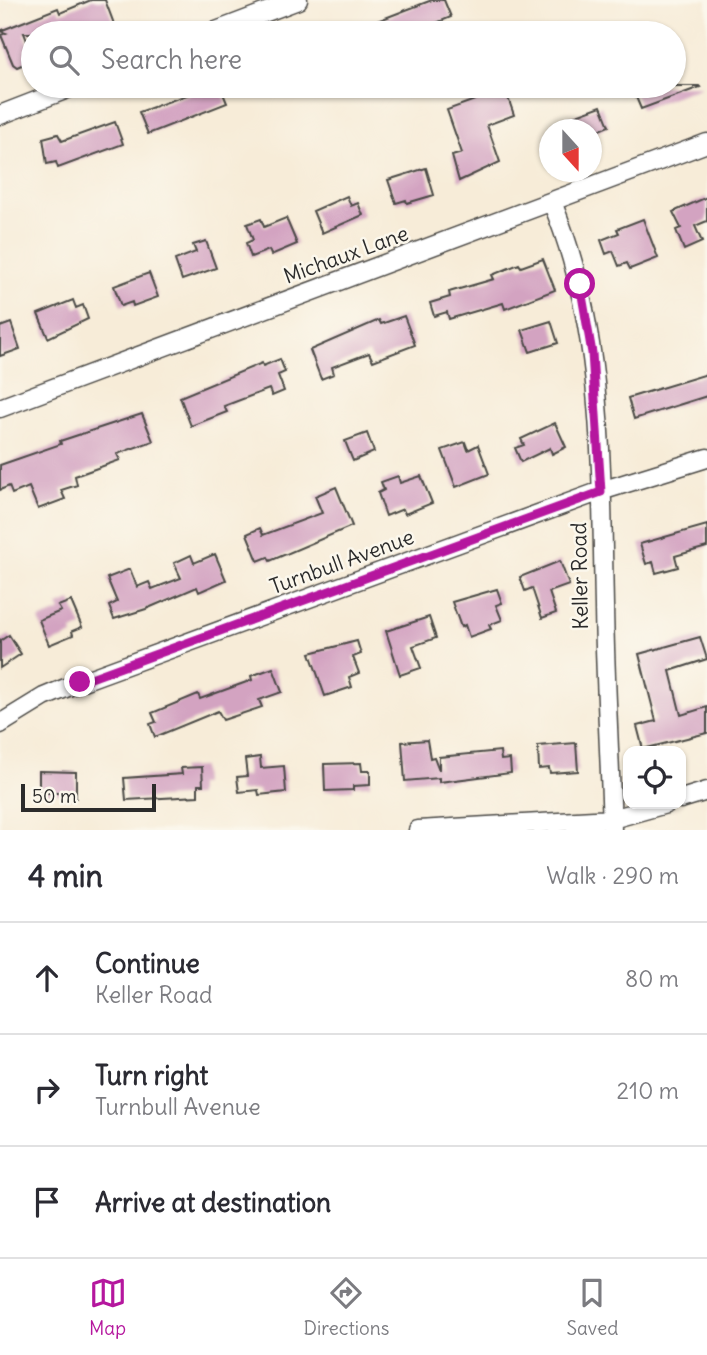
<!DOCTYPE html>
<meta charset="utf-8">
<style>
:root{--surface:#fff;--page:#f7f7f7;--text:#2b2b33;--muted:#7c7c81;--line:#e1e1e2;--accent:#b5179e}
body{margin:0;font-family:Delius,sans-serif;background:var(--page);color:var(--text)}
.controls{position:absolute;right:21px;bottom:21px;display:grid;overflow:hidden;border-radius:14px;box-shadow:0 2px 5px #0004}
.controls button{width:63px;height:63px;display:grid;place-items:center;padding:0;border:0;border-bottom:2px solid var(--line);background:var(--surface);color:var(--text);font:35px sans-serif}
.compass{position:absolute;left:539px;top:119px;width:63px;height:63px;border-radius:50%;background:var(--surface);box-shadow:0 2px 5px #0004;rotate:159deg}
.scale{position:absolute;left:21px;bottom:18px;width:135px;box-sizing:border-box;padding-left:7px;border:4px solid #2b2b2b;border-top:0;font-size:19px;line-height:24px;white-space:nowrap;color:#2b2b2b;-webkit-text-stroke:5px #fbf7ec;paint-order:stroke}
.stop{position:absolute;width:21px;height:21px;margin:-16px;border:5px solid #b5179e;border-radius:50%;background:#fff}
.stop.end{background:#b5179e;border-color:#fff;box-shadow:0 2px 7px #0008}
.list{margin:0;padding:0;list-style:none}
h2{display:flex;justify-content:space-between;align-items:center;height:91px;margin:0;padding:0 28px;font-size:30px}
h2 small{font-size:23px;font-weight:400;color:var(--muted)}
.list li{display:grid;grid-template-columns:46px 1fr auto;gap:21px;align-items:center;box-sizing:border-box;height:112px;padding:0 28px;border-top:2px solid var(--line)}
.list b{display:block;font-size:26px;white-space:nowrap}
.list p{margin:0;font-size:23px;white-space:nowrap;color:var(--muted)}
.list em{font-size:23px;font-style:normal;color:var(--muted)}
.icon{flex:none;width:38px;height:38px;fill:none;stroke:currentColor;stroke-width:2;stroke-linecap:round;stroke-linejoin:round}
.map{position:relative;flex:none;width:707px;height:830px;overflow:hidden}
.search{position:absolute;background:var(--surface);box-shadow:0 2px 5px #0004;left:21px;right:21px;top:21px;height:77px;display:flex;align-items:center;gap:18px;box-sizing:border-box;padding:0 24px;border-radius:38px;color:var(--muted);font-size:26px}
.sheet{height:427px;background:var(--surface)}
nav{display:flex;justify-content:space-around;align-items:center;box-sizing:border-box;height:98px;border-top:2px solid var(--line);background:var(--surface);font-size:19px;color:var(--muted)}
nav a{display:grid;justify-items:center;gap:4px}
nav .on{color:var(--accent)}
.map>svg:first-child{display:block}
</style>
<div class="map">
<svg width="707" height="830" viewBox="0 0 707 830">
<rect width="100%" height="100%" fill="#fbf7ec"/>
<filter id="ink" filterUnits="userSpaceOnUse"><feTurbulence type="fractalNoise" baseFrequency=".0143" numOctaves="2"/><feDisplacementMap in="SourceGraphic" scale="14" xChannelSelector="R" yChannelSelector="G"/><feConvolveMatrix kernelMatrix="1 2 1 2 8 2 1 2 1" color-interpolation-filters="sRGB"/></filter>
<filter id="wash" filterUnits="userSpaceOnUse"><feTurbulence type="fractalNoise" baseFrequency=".00686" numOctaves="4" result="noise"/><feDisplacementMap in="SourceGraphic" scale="28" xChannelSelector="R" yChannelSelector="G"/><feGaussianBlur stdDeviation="1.57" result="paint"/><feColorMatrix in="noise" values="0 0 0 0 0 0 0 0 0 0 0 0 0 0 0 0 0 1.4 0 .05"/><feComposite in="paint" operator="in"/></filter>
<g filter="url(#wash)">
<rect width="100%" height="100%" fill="#f7ecd8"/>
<g id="blocks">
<!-- building -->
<path fill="#d3a3c1" d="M 91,0 L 105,0 L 114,24 L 109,26 L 112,33 L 24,33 L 33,56 L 29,57 L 31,61 L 17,67 L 13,64 L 1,35 L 6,33 L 0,31 L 58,8 L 60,13 Z
M 432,0 L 444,0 L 451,17 L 412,33 L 346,33 Z
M 212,86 L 220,86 L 227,103 L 148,134 L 139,112 Z
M 643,86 L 699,86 L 700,87 L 641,109 L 633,90 Z
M 505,89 L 514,115 L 487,125 L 500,162 L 459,181 L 452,156 L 462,153 L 447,110 Z
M 601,106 L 609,126 L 592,133 L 592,130 L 572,130 L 568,118 Z
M 115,122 L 123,144 L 58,168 L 56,162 L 47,164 L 43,138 L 58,134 L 62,141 Z
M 426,168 L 434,195 L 407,203 L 406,200 L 396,203 L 388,180 Z
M 347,196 L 351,206 L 358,203 L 363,215 L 322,233 L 313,211 Z
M 707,197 L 707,221 L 695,226 L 702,242 L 684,250 L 676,230 L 681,228 L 673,212 Z
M 286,218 L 297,244 L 271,255 L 269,250 L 251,257 L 246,243 L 253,240 L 247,224 L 261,219 L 264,227 Z
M 643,219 L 658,258 L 630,269 L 627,263 L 619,266 L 613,251 L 606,254 L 601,240 L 619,233 L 617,229 Z
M 206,241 L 216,268 L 182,280 L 175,260 L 196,252 L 193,245 Z
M 543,259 L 555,290 L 505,309 L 503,303 L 449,319 L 447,312 L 434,316 L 430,303 L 450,297 L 449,292 L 494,279 L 492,275 L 519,264 L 521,267 Z
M 149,273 L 158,297 L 133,306 L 132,302 L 121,306 L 114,286 Z
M 73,300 L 76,308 L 83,305 L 88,319 L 48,338 L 38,314 Z
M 404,316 L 415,345 L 373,361 L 369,353 L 332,367 L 334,374 L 321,379 L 310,350 L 379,320 L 381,324 Z
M 551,321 L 558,343 L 530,352 L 522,330 Z
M 11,323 L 20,349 L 0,356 L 0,327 Z
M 280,359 L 285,372 L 278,375 L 284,391 L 272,396 L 269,389 L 224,406 L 227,412 L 191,426 L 180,397 L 262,363 L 263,366 Z
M 707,374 L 707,396 L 634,419 L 628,398 Z
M 142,414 L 153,441 L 117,454 L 120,460 L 75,476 L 77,485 L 61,490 L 65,499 L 38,509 L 29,487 L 12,494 L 9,486 L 0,490 L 0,465 L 61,444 L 60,441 Z
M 555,423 L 566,447 L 552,454 L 550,448 L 521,462 L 515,448 L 524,445 L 521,439 Z
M 367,433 L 374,452 L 353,461 L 345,441 Z
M 465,442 L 468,450 L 478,445 L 489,474 L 456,487 L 442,450 Z
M 398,476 L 400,483 L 421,476 L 432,503 L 405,514 L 403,509 L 386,516 L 378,493 L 384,490 L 381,482 Z
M 336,487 L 352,526 L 270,561 L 268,557 L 258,561 L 247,534 L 260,528 L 263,535 L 322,513 L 315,496 Z
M 707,525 L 707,547 L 675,556 L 678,567 L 656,573 L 653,562 L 646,564 L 640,544 Z
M 215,554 L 226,580 L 199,592 L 197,587 L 146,609 L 114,619 L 109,606 L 117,602 L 107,578 L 130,569 L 137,587 L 149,582 L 152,589 L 181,578 L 174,563 L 191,555 L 194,563 Z
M 560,561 L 569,585 L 549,592 L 556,613 L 542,618 L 532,588 L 525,591 L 520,577 Z
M 497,589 L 502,603 L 496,605 L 502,620 L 489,625 L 491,629 L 469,637 L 465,625 L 461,627 L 452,602 Z
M 71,601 L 82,627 L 72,631 L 73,635 L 49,645 L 39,620 L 61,611 L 58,606 Z
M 429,617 L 436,638 L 413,646 L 421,668 L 400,675 L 386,631 Z
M 9,635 L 21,654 L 0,668 L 0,641 Z
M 700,637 L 707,659 L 670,671 L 681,715 L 707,707 L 707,733 L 643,749 L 637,726 L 656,721 L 639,654 Z
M 357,641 L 361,654 L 353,657 L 359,673 L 349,677 L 352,687 L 325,696 L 310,653 Z
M 273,668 L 282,692 L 259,700 L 262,707 L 223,720 L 218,711 L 155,737 L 150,724 L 156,722 L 152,713 L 198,694 L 200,699 L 252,680 L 251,676 Z
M 427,740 L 430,758 L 434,757 L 439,770 L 439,757 L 500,751 L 501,760 L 510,759 L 511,773 L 439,782 L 439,778 L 405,781 L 402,742 Z
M 576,743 L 578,771 L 550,773 L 549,768 L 539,769 L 538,746 Z
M 260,757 L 261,768 L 284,766 L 286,792 L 259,795 L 258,790 L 239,792 L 237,777 L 247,776 L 245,759 Z
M 361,763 L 362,771 L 370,771 L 370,785 L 353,786 L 353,790 L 325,791 L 324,764 Z
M 202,767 L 203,785 L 198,785 L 198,796 L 126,800 L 124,778 L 182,774 L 181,768 Z
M 39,771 L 76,772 L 76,798 L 61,798 L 61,793 L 39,793 Z"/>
</g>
</g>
<g filter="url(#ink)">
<use href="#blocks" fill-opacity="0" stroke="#4a4845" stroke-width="2"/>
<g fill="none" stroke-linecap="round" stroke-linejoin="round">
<defs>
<path id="minor" d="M 211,33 L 298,0
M 0,115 L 75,86
M 552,202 C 605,329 601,471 604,606 C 605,681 610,755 612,830
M 0,408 L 707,143
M 0,724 L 44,697 L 80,682 L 601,491 L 707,458
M 681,799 L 707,791
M 418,830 L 612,819 L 666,804"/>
</defs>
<!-- minor casing -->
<use href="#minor" stroke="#4a4845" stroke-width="21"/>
<!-- minor -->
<use href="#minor" stroke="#fff" stroke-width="18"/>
</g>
</g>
<g fill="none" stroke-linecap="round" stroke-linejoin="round" filter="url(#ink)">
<!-- route -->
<path stroke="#b5179e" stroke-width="9" d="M 80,682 L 601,492 L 592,353 L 580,284"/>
</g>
<g text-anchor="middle" stroke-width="5" stroke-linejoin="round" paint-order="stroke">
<!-- street labels -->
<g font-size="21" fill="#2b2b2b" stroke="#fbf7ec">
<text transform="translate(346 255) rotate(-20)" y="7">Michaux Lane</text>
<text transform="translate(342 562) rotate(-20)" y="7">Turnbull Avenue</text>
<text transform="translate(580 576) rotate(-91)" y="7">Keller Road</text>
</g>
</g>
</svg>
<div class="controls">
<button><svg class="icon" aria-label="locate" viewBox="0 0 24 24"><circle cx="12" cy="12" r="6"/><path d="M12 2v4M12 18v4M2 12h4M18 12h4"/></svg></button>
</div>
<svg class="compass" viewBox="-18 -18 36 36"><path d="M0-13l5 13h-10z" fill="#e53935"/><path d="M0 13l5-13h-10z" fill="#7c7c81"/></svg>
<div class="scale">50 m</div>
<div class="stop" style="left:580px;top:284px"></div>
<div class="stop end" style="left:80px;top:682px"></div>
<div class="search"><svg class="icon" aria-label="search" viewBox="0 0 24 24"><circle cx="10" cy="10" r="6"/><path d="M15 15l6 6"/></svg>Search here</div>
</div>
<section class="sheet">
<h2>4 min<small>Walk · 290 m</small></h2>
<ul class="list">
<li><svg class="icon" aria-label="ahead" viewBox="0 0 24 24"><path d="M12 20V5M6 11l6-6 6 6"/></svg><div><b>Continue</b><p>Keller Road</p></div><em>80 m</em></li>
<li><svg class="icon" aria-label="right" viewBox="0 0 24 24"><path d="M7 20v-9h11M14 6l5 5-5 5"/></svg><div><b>Turn right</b><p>Turnbull Avenue</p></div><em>210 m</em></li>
<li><svg class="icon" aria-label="arrive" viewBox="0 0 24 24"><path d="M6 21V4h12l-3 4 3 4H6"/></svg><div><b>Arrive at destination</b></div></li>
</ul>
</section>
<nav>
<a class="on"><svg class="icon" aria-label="map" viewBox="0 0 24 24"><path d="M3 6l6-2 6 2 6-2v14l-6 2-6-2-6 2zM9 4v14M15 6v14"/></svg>Map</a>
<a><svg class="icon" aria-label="directions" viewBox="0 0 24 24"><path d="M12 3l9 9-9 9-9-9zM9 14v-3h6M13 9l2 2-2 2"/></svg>Directions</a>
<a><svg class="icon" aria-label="saved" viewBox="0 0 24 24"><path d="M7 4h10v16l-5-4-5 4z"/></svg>Saved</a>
</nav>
